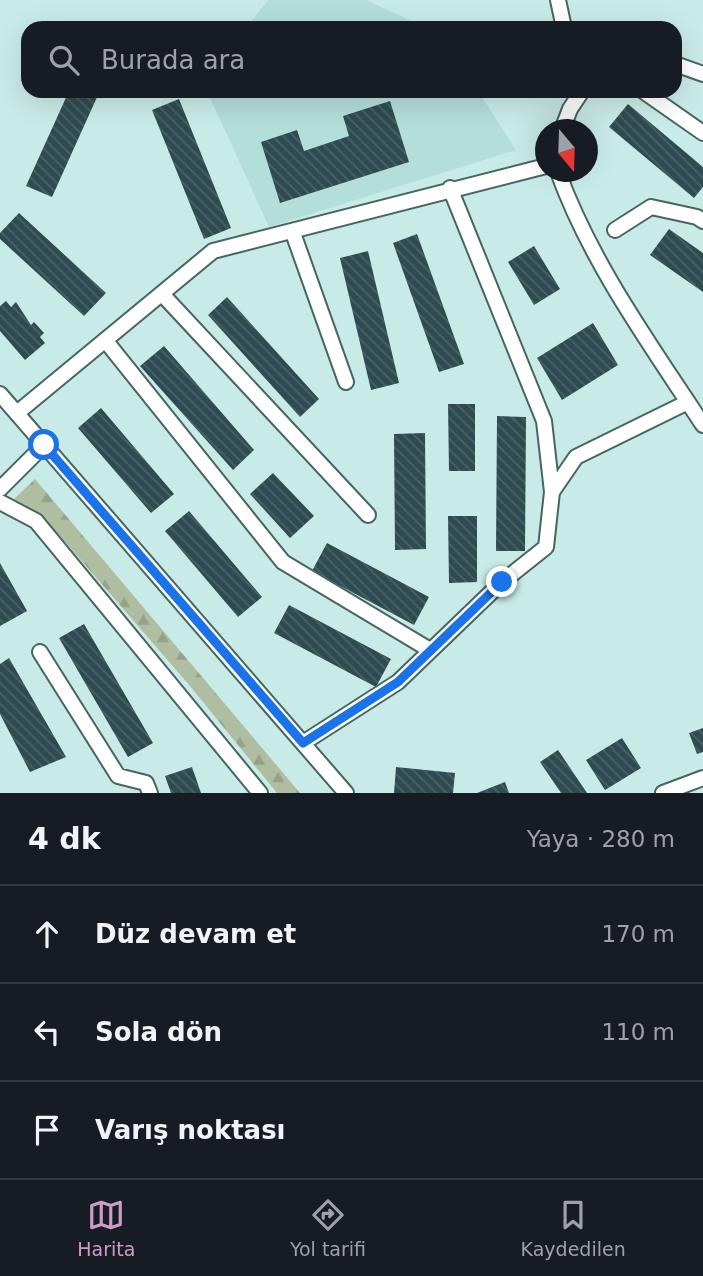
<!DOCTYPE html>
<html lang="tr">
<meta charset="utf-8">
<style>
:root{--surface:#171b24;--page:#20242c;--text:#f1f3f6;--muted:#9ea1a6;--line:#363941;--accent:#cd9cc9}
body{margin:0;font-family:"DejaVu Sans",sans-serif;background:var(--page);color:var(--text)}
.compass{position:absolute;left:535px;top:119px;width:63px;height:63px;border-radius:50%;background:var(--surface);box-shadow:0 7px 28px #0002;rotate:161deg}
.stop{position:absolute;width:21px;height:21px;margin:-16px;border:5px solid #1a73e8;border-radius:50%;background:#fff}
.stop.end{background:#1a73e8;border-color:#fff;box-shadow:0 2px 7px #0008}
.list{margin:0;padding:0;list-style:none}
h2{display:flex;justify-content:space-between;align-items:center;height:91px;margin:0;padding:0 28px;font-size:30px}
h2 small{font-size:23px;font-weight:400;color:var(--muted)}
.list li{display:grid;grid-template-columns:46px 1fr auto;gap:21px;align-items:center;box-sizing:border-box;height:98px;padding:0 28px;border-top:2px solid var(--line)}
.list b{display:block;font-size:26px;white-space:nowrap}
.list em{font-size:23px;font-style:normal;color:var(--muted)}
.icon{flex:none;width:38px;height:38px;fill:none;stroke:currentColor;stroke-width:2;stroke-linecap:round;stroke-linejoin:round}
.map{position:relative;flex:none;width:703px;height:793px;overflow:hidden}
.search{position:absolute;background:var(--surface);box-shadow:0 7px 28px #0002;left:21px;right:21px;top:21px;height:77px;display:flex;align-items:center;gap:18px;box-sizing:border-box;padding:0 24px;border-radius:21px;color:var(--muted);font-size:26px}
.sheet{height:385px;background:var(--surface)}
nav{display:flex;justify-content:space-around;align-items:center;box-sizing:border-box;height:98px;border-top:2px solid var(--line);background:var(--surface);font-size:19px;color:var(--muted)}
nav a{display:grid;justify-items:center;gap:4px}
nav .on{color:var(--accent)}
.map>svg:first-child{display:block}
</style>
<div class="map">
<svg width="703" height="793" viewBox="0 0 703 793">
<defs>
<pattern id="forest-firs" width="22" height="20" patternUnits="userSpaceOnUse" patternTransform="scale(1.75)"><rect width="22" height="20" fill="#afbda1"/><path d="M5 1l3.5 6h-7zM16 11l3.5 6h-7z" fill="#95a28a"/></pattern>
<pattern id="building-back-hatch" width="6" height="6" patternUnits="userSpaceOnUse" patternTransform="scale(1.75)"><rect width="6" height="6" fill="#2f4b52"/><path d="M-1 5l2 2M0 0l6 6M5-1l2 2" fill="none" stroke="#4a6167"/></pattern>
</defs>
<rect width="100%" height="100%" fill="#c9ebe7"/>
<!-- built -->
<path fill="#b4ded9" d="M 268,0 L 366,0 L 427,28 L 246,28 Z
M 207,91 L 478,91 L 516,150 L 269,227 Z"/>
<!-- forest -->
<path fill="url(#forest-firs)" d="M 35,479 L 300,793 L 277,793 L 190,686 L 41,514 L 14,499 Z"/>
<!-- building -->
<path fill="url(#building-back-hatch)" d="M 69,91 L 90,91 L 98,95 L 52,197 L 26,186 Z
M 179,99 L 231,228 L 204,239 L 152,110 Z
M 390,101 L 409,162 L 280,203 L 261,142 L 297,130 L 304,151 L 349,136 L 343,116 Z
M 628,104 L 703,167 L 703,187 L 694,198 L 609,127 Z
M 19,213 L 106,293 L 84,316 L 0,239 L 0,233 Z
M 669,229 L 703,253 L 703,292 L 650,255 Z
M 417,234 L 464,364 L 439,372 L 393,243 Z
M 534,246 L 560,289 L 534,305 L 508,262 Z
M 368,251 L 399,383 L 371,390 L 340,258 Z
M 227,297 L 319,399 L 300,417 L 208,315 Z
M 6,301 L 11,307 L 16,302 L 31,325 L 34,322 L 44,333 L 40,337 L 45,343 L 25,360 L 0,331 L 0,306 Z
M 593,323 L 618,365 L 562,400 L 537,358 Z
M 164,346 L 254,450 L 233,470 L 140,366 Z
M 448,404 L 475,404 L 475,471 L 449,471 Z
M 101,408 L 174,494 L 151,513 L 78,428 Z
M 497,416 L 526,417 L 525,551 L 496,551 Z
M 425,433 L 426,549 L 395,550 L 394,434 Z
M 273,473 L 314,516 L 290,538 L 250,494 Z
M 189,511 L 262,597 L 238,617 L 165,531 Z
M 448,516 L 477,516 L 477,582 L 449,583 Z
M 327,543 L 429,597 L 414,625 L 312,571 Z
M 0,563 L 27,611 L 0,626 Z
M 289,605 L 391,659 L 376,687 L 274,633 Z
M 84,624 L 153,743 L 128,757 L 59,638 Z
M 9,658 L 66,757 L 30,772 L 0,714 L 0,664 Z
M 703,728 L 703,752 L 697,754 L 689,733 Z
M 622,738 L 641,768 L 605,790 L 586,760 Z
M 558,750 L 587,793 L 561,793 L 540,762 Z
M 192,767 L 201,793 L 171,793 L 165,776 Z
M 396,767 L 455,773 L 453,793 L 394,793 Z
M 505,782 L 509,793 L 477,793 Z"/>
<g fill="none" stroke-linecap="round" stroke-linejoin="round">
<defs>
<path id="minor" d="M 558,0 L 564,28
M 675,64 L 703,74
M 643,91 L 703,133
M 562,130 L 570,109 L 582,91
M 558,172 C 591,263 650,344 703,425
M 615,230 L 651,207 L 697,217 L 703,221
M 293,233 L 346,382
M 162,294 L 368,515
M 105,340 L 283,562 L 430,650
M 0,394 L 346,793
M 17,413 L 213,251 L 546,166
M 0,489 L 44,445
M 552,492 L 576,457 L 688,402
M 0,502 L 36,521 L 260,793
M 40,652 L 118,776 L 146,783 L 150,793
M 303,743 L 398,682 L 502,582 L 546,547 L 552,492 L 544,421 L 450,188
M 663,793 L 703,778"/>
</defs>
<!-- minor casing -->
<use href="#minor" stroke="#476562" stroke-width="18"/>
<!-- minor -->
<use href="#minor" stroke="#fff" stroke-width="14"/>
</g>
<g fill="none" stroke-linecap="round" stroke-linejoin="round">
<!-- route -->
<path stroke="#1a73e8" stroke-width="9" d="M 44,445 L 303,743 L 398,682 L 502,582"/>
</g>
</svg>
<svg class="compass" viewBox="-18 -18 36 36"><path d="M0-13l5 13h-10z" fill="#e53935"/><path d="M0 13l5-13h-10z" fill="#9ea1a6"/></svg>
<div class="stop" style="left:44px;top:445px"></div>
<div class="stop end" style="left:502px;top:582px"></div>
<div class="search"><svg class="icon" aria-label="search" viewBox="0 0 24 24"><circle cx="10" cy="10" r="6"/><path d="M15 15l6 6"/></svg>Burada ara</div>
</div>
<section class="sheet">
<h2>4 dk<small>Yaya · 280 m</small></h2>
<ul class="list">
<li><svg class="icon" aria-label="ahead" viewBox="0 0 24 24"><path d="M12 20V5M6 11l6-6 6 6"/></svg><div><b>Düz devam et</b></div><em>170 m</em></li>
<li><svg class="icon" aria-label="left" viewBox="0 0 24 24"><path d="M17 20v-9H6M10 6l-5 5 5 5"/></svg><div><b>Sola dön</b></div><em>110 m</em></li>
<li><svg class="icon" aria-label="arrive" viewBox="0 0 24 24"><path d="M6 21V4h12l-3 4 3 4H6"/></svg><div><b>Varış noktası</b></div></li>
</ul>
</section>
<nav>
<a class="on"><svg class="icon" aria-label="map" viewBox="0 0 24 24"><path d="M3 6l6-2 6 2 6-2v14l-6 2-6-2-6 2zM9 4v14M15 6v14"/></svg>Harita</a>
<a><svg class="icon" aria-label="directions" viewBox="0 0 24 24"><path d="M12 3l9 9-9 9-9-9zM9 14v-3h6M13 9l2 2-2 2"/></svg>Yol tarifi</a>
<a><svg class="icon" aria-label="saved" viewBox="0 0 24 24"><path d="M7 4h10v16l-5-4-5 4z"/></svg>Kaydedilen</a>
</nav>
